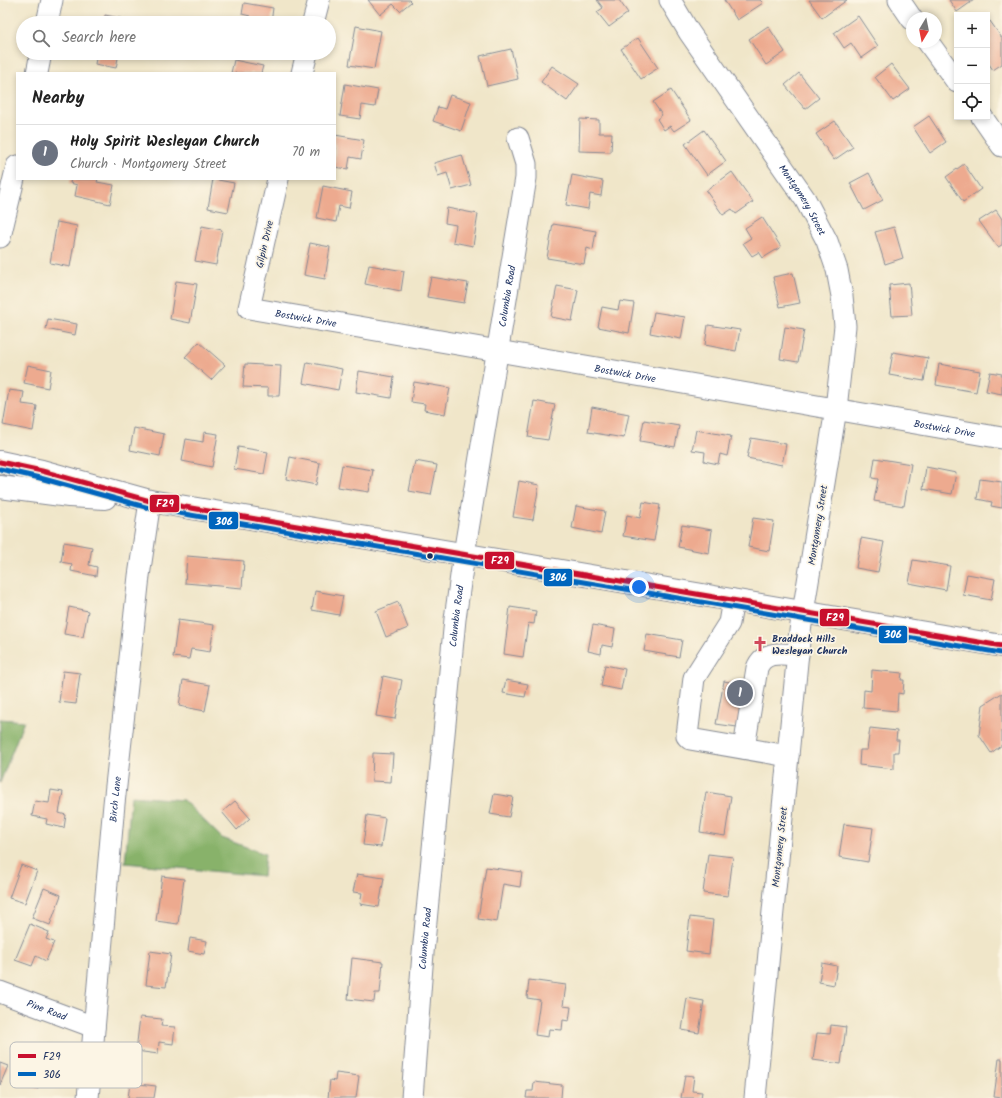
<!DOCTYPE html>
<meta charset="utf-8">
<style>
:root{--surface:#fff;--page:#f6f6f6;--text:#222;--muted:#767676;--line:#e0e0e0;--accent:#7c3aed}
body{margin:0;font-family:Kalam,sans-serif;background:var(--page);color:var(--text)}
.controls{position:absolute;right:12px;top:12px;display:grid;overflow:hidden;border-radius:0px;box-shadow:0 2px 6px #0003}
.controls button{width:36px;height:36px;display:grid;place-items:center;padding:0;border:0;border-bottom:1px solid var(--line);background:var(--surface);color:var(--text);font:20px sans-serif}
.compass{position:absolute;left:906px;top:12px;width:36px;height:36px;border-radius:50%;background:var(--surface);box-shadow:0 2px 6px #0003;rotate:190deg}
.you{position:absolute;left:639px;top:587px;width:14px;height:14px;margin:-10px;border:3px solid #fff;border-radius:50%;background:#1a73e8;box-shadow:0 0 0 6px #1a73e833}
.badge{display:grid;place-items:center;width:26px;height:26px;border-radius:50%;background:var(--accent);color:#fff;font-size:13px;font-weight:700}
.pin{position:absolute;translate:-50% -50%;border:2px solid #fff;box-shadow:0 1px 4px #0006}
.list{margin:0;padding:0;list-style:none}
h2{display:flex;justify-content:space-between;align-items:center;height:52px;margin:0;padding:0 16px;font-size:17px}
h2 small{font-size:13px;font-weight:400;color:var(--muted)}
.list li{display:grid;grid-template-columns:26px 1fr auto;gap:12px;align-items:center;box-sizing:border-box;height:56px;padding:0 16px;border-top:1px solid var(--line)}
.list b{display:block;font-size:15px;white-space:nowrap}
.list p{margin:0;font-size:13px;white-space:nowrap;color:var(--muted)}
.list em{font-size:13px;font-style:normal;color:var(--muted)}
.icon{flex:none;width:22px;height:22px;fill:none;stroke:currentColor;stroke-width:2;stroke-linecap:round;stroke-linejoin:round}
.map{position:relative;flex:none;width:1002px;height:1098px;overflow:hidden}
.search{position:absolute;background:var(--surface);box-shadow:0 2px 6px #0003;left:16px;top:16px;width:320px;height:44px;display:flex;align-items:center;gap:10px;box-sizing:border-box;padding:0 14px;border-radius:22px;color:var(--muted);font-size:15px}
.panel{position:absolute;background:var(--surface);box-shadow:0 2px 6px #0003;left:16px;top:72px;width:320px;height:108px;border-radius:0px}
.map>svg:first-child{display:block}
</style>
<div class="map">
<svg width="1002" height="1098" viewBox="0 0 1002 1098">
<rect width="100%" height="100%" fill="#fcf5e5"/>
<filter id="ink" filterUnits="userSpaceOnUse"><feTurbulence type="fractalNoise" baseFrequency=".025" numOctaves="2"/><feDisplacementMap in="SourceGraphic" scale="8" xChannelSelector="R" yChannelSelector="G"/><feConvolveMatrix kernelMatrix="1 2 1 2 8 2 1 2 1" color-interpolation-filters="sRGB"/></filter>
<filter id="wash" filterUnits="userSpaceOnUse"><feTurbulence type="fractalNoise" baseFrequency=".012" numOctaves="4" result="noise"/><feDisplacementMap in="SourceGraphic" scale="16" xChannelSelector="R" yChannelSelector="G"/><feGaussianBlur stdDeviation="0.9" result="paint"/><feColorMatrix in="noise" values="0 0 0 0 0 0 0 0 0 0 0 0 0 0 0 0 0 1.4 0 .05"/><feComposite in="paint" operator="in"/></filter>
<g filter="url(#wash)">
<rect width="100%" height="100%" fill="#f0e6c9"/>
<!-- forest -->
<path fill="#88b26a" stroke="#527064" d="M 0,719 L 24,721 L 0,783 Z
M 131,796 L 183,800 L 222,838 L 265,854 L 263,876 L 125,863 Z"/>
<g id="blocks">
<!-- building -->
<path fill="#edaa8f" d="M 368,0 L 409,0 L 411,2 L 400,11 L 393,4 L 380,15 Z
M 597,0 L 619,0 L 628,13 L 609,27 L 597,12 L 603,8 Z
M 724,0 L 760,0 L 763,3 L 737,20 Z
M 809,0 L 847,0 L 822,18 Z
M 949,0 L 974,0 L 957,12 Z
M 244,3 L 273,8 L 271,23 L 249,23 L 250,16 L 242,14 Z
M 105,15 L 139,22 L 139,23 L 104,23 Z
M 858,16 L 878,46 L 861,58 L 851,43 L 844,48 L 834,33 Z
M 990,21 L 1002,38 L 1002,64 L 993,70 L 987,61 L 987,23 Z
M 356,26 L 381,31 L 374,69 L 349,65 Z
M 768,26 L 785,52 L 766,65 L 749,39 Z
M 638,38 L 658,68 L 641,79 L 621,49 Z
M 511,49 L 518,79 L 487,86 L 480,56 Z
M 97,53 L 119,53 L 116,68 L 95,64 Z
M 234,60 L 263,66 L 261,73 L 231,73 Z
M 891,64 L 910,89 L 893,101 L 875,77 Z
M 552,66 L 579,84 L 567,101 L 541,82 Z
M 799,73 L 819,98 L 805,109 L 785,85 Z
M 345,84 L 378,90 L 375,107 L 362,105 L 360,119 L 340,116 Z
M 671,90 L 691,120 L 674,131 L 670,126 L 664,130 L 657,119 L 662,115 L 653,102 Z
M 450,95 L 471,102 L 461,131 L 433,121 L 438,107 L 445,109 Z
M 929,116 L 946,142 L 930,153 L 913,127 Z
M 580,119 L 599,120 L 599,133 L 612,133 L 611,152 L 579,151 Z
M 835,121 L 853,147 L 834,160 L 816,134 Z
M 704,130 L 726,161 L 707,175 L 685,144 Z
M 335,135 L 364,140 L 361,159 L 350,157 L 348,169 L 335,167 Z
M 462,155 L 471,185 L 452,190 L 447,173 L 438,176 L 434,163 Z
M 964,164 L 981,189 L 963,202 L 946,177 Z
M 732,172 L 753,202 L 736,214 L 732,209 L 723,215 L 706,191 Z
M 869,173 L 883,200 L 864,210 L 850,183 Z
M 572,175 L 603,181 L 601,196 L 590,194 L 588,209 L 566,205 Z
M 71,179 L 98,179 L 97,182 L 114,185 L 110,204 L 75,196 L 77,185 L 70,183 Z
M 213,179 L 234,183 L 228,212 L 208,208 Z
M 323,186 L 352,192 L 349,208 L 339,206 L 336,222 L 317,218 Z
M 447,208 L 478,214 L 473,246 L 453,242 L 456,225 L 445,223 Z
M 996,210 L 1002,219 L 1002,245 L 998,247 L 979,221 Z
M 762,217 L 781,247 L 763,258 L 759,252 L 752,256 L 743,243 L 751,238 L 745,228 Z
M 57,222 L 77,226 L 70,267 L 50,263 Z
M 553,224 L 596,231 L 593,250 L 587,248 L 584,264 L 547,258 Z
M 202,226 L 222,230 L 216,265 L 195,261 Z
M 894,227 L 903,258 L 885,264 L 875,232 Z
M 310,243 L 330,247 L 325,279 L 304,275 Z
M 369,265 L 404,271 L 401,291 L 365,284 Z
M 793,273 L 800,303 L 780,307 L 773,277 Z
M 431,277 L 468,283 L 464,303 L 427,297 Z
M 176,281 L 197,284 L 190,323 L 170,319 Z
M 909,283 L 912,315 L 892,316 L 889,285 Z
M 557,286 L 578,290 L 572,321 L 551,317 Z
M 620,301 L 634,303 L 629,333 L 598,327 L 602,307 L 618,310 Z
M 654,312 L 685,317 L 681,339 L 650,333 Z
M 48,319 L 77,324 L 75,335 L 46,329 Z
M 708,325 L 740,330 L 736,351 L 705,345 Z
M 785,327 L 804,330 L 798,362 L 780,359 Z
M 199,342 L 225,365 L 211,380 L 185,357 Z
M 893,352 L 928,358 L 924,381 L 889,375 Z
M 307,362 L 342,369 L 338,390 L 303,383 Z
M 245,364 L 281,366 L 279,396 L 268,396 L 268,388 L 243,387 Z
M 939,364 L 980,371 L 976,392 L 936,385 Z
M 28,365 L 51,370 L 48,388 L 24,383 Z
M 359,371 L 394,377 L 391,398 L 356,392 Z
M 990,372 L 1002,374 L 1002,394 L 986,391 Z
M 414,382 L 450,388 L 445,414 L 424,410 L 425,404 L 411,402 Z
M 9,390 L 24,392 L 22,404 L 37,406 L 33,431 L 3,425 Z
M 534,401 L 555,405 L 548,440 L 528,437 Z
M 592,407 L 629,414 L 624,438 L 588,432 Z
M 644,420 L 679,426 L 675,447 L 640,441 Z
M 134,428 L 164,434 L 160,456 L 130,450 Z
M 696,430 L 731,436 L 727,456 L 720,454 L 718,464 L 704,461 L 705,452 L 692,450 Z
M 204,432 L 218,434 L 212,467 L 182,461 L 186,439 L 203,442 Z
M 751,438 L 786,444 L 782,465 L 747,458 Z
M 238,447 L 268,452 L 264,474 L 234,469 Z
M 290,457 L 320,463 L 316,485 L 286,479 Z
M 875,458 L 911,464 L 904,506 L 874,501 L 878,479 L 872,478 Z
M 415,461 L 437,465 L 431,495 L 409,491 Z
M 342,465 L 373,470 L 369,492 L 338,487 Z
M 926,467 L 956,473 L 952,494 L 923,489 Z
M 980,479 L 1002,482 L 1002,508 L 991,506 L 992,502 L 977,499 Z
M 519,481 L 539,485 L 533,520 L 513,517 Z
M 643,502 L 660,505 L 654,541 L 623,536 L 627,515 L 640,518 Z
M 576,506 L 605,511 L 601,534 L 572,528 Z
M 753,518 L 774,521 L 769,551 L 748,547 Z
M 682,525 L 712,530 L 709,553 L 678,547 Z
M 861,538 L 884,542 L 878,572 L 856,568 Z
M 64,542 L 92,547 L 89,565 L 97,567 L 96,576 L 71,571 L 72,564 L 61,562 Z
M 187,556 L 244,561 L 242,588 L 185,583 Z
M 913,560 L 950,566 L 946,590 L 909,583 Z
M 967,574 L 995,579 L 991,600 L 963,595 Z
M 315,591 L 343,596 L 339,615 L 312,610 Z
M 398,602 L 408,628 L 386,637 L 376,611 Z
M 69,607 L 88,611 L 83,637 L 64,634 Z
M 510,607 L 536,611 L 534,624 L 528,623 L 523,657 L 504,654 Z
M 178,620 L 214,625 L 210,652 L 191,649 L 189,659 L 173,657 Z
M 593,625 L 615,629 L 612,647 L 602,645 L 601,654 L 588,651 Z
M 647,634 L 682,640 L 679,657 L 644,651 Z
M 605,665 L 625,669 L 621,690 L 601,686 Z
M 872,670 L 902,673 L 901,680 L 904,680 L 903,694 L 898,693 L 897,711 L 863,708 L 864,690 L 871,691 Z
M 63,671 L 80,673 L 76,704 L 59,702 Z
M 383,676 L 402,680 L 395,719 L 376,716 Z
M 183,680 L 210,685 L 205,711 L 179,706 Z
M 506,680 L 528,684 L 525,697 L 503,693 Z
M 724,681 L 751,686 L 744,728 L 716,724 Z
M 1002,693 L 1002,745 L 991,753 L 979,735 L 983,705 Z
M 870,728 L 897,731 L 896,740 L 899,740 L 898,752 L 894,752 L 894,769 L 859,765 L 860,750 L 867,750 Z
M 373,753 L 393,754 L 391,782 L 372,781 Z
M 51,790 L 63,792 L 59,813 L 66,815 L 64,828 L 46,824 L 47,819 L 32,816 L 35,801 L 49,803 Z
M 706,792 L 731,796 L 725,836 L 700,832 Z
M 494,794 L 513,797 L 509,817 L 490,814 Z
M 235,801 L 250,818 L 237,830 L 222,812 Z
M 367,815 L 385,818 L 381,847 L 363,845 Z
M 844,824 L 873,828 L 868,862 L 839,857 Z
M 708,854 L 733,857 L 728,896 L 703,893 Z
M 21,865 L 37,871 L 25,903 L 9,898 Z
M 486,867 L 522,872 L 520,887 L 503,884 L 497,922 L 478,919 Z
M 357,874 L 384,878 L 379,907 L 360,904 L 362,893 L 353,892 Z
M 162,876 L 184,879 L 178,924 L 156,921 Z
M 44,888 L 61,895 L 50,925 L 32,918 Z
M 690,917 L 713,920 L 709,954 L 686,951 Z
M 30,924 L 49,932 L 46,939 L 54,942 L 46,961 L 36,956 L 32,966 L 15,960 Z
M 190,938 L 207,941 L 204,954 L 188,951 Z
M 150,951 L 171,954 L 166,987 L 146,985 Z
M 352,958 L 383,962 L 380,993 L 375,993 L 374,1002 L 348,999 Z
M 822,963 L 837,966 L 834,985 L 819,982 Z
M 529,980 L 566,985 L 563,1006 L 571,1007 L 569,1021 L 563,1020 L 562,1030 L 549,1029 L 548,1037 L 535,1035 L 540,1000 L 527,998 Z
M 687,998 L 704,1001 L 699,1033 L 682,1030 Z
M 140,1017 L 162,1019 L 161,1026 L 175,1027 L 173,1044 L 159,1042 L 158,1054 L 136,1051 Z
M 831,1025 L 846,1027 L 841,1064 L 813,1060 L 817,1033 L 830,1034 Z
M 21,1048 L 48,1056 L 38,1089 L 17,1082 L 22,1067 L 16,1065 Z
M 999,1059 L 1002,1059 L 1002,1098 L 994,1097 Z
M 0,1063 L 8,1066 L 0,1085 Z
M 336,1073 L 359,1076 L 356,1098 L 328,1098 L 330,1080 L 335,1081 Z
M 685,1075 L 694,1076 L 692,1091 L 702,1092 L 701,1098 L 681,1098 Z
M 534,1082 L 562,1085 L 561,1098 L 526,1098 L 527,1091 L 533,1091 Z
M 130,1083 L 156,1086 L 154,1098 L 128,1098 Z"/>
</g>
</g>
<g filter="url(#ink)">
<use href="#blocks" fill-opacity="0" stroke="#868a94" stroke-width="1"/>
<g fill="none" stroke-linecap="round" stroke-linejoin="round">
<defs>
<g id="minor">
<path id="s1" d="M 670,0 L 689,32 L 805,199 L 827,241 L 837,270 L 842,296 L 845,326 L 836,409 L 800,631 L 755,1098"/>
<path d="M 899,0 L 912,19"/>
<path d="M 47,23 L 52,0"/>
<path d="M 313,23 L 319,0"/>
<path d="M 928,42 L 957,82"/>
<path d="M 37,73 L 41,53"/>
<path d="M 302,73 L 307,53"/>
<path d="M 982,117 L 1002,146"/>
<path id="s2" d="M 278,179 L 249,308 L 1002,438"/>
<path d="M 0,237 L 17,166"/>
<path d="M 733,600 L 729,623 L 694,678 L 687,736 L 690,739 L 788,756"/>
<path d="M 744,748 L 757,668 C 764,650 782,654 798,655"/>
<path id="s3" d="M 0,992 L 94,1027"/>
<path id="s4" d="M 88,1098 L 114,804 L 139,576 L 150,501"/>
<path id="s5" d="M 412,1098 L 423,953 L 455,619 L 464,554 L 526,178 L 526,164 L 518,138"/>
</g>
<path id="major" d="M 0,462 L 42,471 L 150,501 L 1002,646
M 0,487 L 69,496 L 105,498"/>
</defs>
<!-- minor casing -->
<use href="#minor" stroke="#868a94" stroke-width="23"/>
<!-- major casing -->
<use href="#major" stroke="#868a94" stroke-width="24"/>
<!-- minor -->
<use href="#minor" stroke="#fff" stroke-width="21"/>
<!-- major -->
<use href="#major" stroke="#fff" stroke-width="22"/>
<defs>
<path id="bus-1" d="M 0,462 L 42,471 L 150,501 L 1002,646"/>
<path id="bus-2" d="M 0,469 L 40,478 L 149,508 L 1001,653"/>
</defs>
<!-- bus-1 casing -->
<use href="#bus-1" stroke="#fcf5e5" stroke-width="8"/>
<!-- bus-2 casing -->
<use href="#bus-2" stroke="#fcf5e5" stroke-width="8"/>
<!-- bus-1 -->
<use href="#bus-1" stroke="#c8102e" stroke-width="5"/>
<!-- bus-2 -->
<use href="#bus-2" stroke="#0065bd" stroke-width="5"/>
</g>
</g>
<!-- icons -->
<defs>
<symbol id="church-bare" viewBox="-9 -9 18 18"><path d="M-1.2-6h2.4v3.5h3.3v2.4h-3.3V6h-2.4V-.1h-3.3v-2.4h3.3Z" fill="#d1495b" stroke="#fcf5e5" stroke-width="2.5" paint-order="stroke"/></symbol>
</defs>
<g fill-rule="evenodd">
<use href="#church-bare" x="749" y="633" width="22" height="22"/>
</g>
<!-- markers -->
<circle fill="#1b2f5e" stroke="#fcf5e5" stroke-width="1.5" cx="430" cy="556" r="3.5"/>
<g text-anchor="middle" stroke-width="3.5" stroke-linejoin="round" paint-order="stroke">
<!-- street labels -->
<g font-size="10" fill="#1b2f5e" stroke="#fcf5e5">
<text dy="4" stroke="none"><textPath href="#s1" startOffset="240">Montgomery Street</textPath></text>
<text transform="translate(264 244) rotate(-77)" y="4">Gilpin Drive</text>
<text dy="4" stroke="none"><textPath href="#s5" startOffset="808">Columbia Road</textPath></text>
<text dy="4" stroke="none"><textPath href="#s2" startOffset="190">Bostwick Drive</textPath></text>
<text dy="4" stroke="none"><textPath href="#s2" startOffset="514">Bostwick Drive</textPath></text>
<text dy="4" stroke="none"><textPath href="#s2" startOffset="838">Bostwick Drive</textPath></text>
<text transform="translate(817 525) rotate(-81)" y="4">Montgomery Street</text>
<text dy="4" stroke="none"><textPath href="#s5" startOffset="484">Columbia Road</textPath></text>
<text dy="4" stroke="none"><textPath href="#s4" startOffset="300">Birch Lane</textPath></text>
<text transform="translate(779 847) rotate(-84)" y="4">Montgomery Street</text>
<text dy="4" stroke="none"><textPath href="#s5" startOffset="160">Columbia Road</textPath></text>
<text dy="4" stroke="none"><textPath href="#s3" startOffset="50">Pine Road</textPath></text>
</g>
<!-- poi labels -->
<g font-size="10" font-weight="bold" fill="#1b2f5e" stroke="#fcf5e5" text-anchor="start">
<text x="772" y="642">Braddock Hills<tspan x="772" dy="12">Wesleyan Church</tspan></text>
</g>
</g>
<!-- legend -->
<rect x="10" y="1042" width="132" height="46" rx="6" fill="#fcf5e5" stroke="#b8babc" stroke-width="1"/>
<rect x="18" y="1054" width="18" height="4" fill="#c8102e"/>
<rect x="18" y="1072" width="18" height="4" fill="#0065bd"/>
<g font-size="11" fill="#1b2f5e">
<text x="43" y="1060">F29</text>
<text x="43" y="1078">306</text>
</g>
<g stroke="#fcf5e5" stroke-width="1.5">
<rect x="149" y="494" width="31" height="19" rx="4" fill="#c8102e"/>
<rect x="208" y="511" width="31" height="19" rx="4" fill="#0065bd"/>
<rect x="484" y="551" width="31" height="19" rx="4" fill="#c8102e"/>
<rect x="543" y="568" width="30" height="19" rx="4" fill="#0065bd"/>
<rect x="819" y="608" width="31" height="19" rx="4" fill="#c8102e"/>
<rect x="878" y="625" width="30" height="19" rx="4" fill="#0065bd"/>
</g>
<g font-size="11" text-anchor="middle" font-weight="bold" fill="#fff">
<text x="165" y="507">F29</text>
<text x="224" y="525">306</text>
<text x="500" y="564">F29</text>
<text x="558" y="581">306</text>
<text x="835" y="621">F29</text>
<text x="893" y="638">306</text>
</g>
</svg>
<div class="controls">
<button>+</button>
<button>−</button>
<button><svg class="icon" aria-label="locate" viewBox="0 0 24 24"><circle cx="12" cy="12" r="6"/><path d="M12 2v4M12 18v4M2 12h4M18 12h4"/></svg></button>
</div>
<svg class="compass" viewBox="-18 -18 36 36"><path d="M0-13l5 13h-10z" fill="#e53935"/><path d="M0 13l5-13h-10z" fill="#767676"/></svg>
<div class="you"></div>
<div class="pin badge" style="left:740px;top:693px;background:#6b7280">1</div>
<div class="search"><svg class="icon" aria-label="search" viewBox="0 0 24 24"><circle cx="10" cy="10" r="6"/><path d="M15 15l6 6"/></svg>Search here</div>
<section class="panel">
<h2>Nearby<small></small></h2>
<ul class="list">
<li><span class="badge" style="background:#6b7280">1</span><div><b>Holy Spirit Wesleyan Church</b><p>Church · Montgomery Street</p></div><em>70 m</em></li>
</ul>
</section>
</div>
